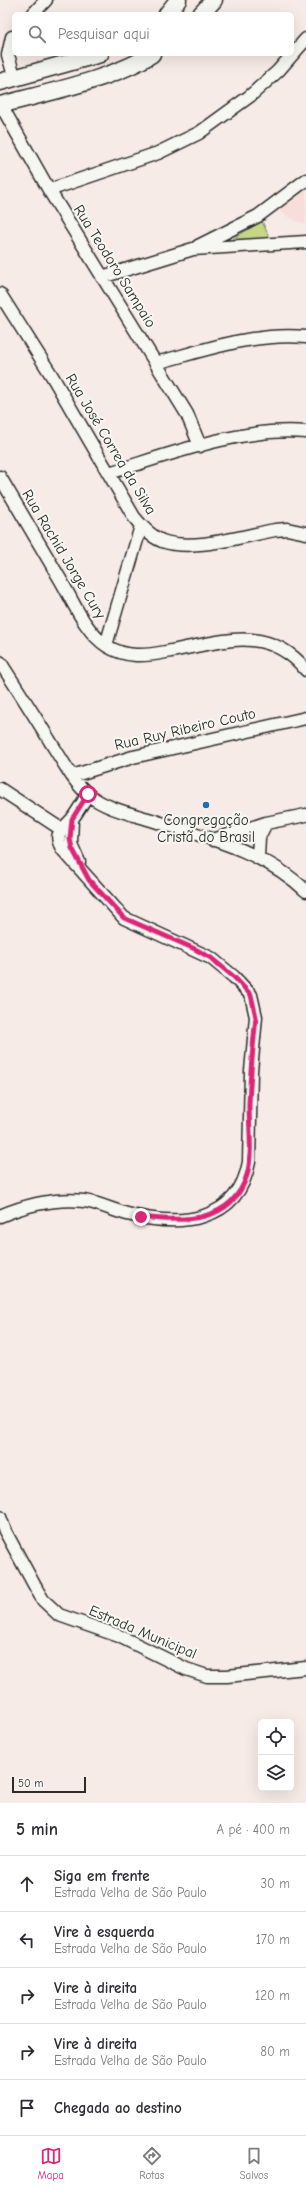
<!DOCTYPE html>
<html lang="pt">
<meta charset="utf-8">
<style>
:root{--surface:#fff;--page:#f2f2f3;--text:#2b2b33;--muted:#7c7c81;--line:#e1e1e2;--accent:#db2777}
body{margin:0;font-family:"Comic Neue",sans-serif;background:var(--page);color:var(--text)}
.controls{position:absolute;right:12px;bottom:12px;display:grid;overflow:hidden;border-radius:6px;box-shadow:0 4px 16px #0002}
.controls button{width:36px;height:36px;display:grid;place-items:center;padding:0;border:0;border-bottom:1px solid var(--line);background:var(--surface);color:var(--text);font:20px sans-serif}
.scale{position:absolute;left:12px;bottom:10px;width:74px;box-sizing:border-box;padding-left:4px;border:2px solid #2b2b2b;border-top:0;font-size:11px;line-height:14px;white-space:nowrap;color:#2b2b2b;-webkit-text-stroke:3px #f6f6f2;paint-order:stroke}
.stop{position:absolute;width:12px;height:12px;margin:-9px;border:3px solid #db2777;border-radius:50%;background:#fff}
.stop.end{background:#db2777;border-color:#fff;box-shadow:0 1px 4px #0008}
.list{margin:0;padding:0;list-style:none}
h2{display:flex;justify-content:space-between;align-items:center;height:52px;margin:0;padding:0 16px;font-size:17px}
h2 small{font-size:13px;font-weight:400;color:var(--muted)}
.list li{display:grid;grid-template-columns:26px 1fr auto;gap:12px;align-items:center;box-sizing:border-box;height:56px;padding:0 16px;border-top:1px solid var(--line)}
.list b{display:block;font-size:15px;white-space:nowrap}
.list p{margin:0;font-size:13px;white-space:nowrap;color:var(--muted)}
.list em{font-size:13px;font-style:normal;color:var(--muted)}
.icon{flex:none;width:22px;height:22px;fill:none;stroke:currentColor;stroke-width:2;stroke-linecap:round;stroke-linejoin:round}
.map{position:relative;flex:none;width:306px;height:1803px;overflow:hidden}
.search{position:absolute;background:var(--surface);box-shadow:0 4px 16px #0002;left:12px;right:12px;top:12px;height:44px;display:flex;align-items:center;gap:10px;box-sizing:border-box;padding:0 14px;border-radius:6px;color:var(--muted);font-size:15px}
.sheet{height:332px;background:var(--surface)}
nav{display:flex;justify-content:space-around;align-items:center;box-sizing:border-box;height:56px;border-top:1px solid var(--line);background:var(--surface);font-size:11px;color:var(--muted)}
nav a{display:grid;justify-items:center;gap:2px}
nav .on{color:var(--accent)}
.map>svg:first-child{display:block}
</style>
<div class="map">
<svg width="306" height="1803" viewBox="0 0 306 1803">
<rect width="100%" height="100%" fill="#f7ebe7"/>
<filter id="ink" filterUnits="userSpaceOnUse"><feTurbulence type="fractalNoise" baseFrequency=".025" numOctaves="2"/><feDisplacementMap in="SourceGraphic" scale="8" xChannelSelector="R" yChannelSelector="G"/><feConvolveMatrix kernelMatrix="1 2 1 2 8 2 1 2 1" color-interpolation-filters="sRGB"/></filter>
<g filter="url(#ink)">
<!-- built -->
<path fill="#f8deda" d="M 306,185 L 306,224 L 295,221 L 279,211 Z"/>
<!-- green -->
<path fill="#c7d589" stroke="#79805a" d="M 262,221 L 270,239 L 229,241 Z"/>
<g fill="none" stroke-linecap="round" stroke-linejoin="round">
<defs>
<path id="street" d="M 33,14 L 46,0
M 12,37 L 8,55 L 15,79
M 1,105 L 49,190 L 187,414 L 200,446
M 49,190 L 158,153 L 199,133 L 250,96 L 278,71 L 306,39
M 198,246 L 258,216 L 306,180
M 102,277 L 193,249 L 306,242
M 0,294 L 52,376 L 134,517 C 142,527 150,536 162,541 C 193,552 243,536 275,530 L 287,529 L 306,533
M 156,363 C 205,350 255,332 306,337
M 109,473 C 168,455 244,426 306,432
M 0,477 C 20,511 40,545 60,579 C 73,601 85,632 107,646 C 126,658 145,656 166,652 C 218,643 267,622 306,670
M 106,645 L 141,526
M 0,662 C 18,690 36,718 53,746 C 64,763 74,783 89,795 C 105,808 128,813 148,819 C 202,836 264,850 306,891
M 72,776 L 133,757 L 306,718
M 0,789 L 61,829
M 72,819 L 71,844 L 79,862
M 213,840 L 266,823 L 306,815
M 258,857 L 259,837 L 266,823
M 0,1216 C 26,1205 55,1198 84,1201 C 99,1203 112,1210 127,1214 C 179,1227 238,1224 249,1162 L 251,1071 L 256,1017 L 251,995 L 234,977 L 211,958 L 124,918 L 63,850 C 52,833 62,831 72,819 C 78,811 83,802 88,794
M 0,1517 L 5,1531 L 37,1590 L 43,1600 L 59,1615 L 119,1636 L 186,1669 L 207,1676 L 227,1676 L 306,1668"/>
<path id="secondary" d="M 167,14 L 178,0
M 201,14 L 214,0
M 0,82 L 100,54
M 0,105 C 45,93 114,79 152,54"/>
</defs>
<!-- street casing -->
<use href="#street" stroke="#2b2b2b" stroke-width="15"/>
<!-- secondary casing -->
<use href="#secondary" stroke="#2b2b2b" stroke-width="19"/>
<!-- street -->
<use href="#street" stroke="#f6f6f2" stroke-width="12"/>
<!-- secondary -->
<use href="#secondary" stroke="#f6f6f2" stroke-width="16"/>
</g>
</g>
<g fill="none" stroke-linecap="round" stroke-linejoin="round" filter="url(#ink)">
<!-- route -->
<path stroke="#db2777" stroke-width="5" d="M 88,794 L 72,819 L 70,839 L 72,848 L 89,880 L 124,918 L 195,949 L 211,958 L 234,977 L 251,995 L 256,1017 C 253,1046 250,1076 249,1105 C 249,1127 253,1154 247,1175 C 232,1224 182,1222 141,1217"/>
</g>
<!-- markers -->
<circle fill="#1f6fb2" stroke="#f6f6f2" stroke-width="1.5" cx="206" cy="805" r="4"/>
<g text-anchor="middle" stroke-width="4" stroke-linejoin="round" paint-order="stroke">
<!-- street labels -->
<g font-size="15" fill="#2b2b2b" stroke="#f6f6f2">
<text transform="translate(115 266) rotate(58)" y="5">Rua Teodoro Sampaio</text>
<text transform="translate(111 444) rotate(59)" y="5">Rua José Correa da Silva</text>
<text transform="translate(64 554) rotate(59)" y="5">Rua Rachid Jorge Cury</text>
<text transform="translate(185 729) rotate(-13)" y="5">Rua Ruy Ribeiro Couto</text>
<text transform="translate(143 1632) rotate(23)" y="5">Estrada Municipal</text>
</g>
<!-- poi labels -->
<g font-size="15" fill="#2b2b2b" stroke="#f6f6f2">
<text x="206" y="825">Congregação<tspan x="206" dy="17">Cristã do Brasil</tspan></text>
</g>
</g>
</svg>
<div class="controls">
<button><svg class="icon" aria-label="locate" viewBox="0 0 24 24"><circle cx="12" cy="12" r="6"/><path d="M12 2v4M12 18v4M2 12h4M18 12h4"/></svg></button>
<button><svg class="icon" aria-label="layers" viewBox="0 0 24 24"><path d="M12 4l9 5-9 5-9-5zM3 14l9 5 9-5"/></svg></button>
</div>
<div class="scale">50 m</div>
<div class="stop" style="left:88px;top:794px"></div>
<div class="stop end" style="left:141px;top:1217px"></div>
<div class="search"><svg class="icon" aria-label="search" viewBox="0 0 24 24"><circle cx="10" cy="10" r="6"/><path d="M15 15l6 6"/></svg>Pesquisar aqui</div>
</div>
<section class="sheet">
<h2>5 min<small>A pé · 400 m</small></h2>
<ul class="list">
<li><svg class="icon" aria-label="ahead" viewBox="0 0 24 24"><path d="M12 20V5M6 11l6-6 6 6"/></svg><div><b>Siga em frente</b><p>Estrada Velha de São Paulo</p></div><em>30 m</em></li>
<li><svg class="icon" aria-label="left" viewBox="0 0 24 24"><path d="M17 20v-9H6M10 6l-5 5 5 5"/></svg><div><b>Vire à esquerda</b><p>Estrada Velha de São Paulo</p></div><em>170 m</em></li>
<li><svg class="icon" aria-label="right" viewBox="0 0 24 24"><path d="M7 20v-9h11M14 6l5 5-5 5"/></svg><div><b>Vire à direita</b><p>Estrada Velha de São Paulo</p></div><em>120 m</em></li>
<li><svg class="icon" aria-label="right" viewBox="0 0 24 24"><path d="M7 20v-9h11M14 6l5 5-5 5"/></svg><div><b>Vire à direita</b><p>Estrada Velha de São Paulo</p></div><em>80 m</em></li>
<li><svg class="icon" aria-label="arrive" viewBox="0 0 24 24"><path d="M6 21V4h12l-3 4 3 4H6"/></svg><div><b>Chegada ao destino</b></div></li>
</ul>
</section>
<nav>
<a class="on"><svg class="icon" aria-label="map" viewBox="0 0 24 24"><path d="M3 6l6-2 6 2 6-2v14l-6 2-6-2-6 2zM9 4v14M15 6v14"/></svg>Mapa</a>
<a><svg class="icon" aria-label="directions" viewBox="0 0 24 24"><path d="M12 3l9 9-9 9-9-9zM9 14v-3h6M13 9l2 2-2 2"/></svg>Rotas</a>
<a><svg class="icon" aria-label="saved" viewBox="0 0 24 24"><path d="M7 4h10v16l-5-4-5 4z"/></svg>Salvos</a>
</nav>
